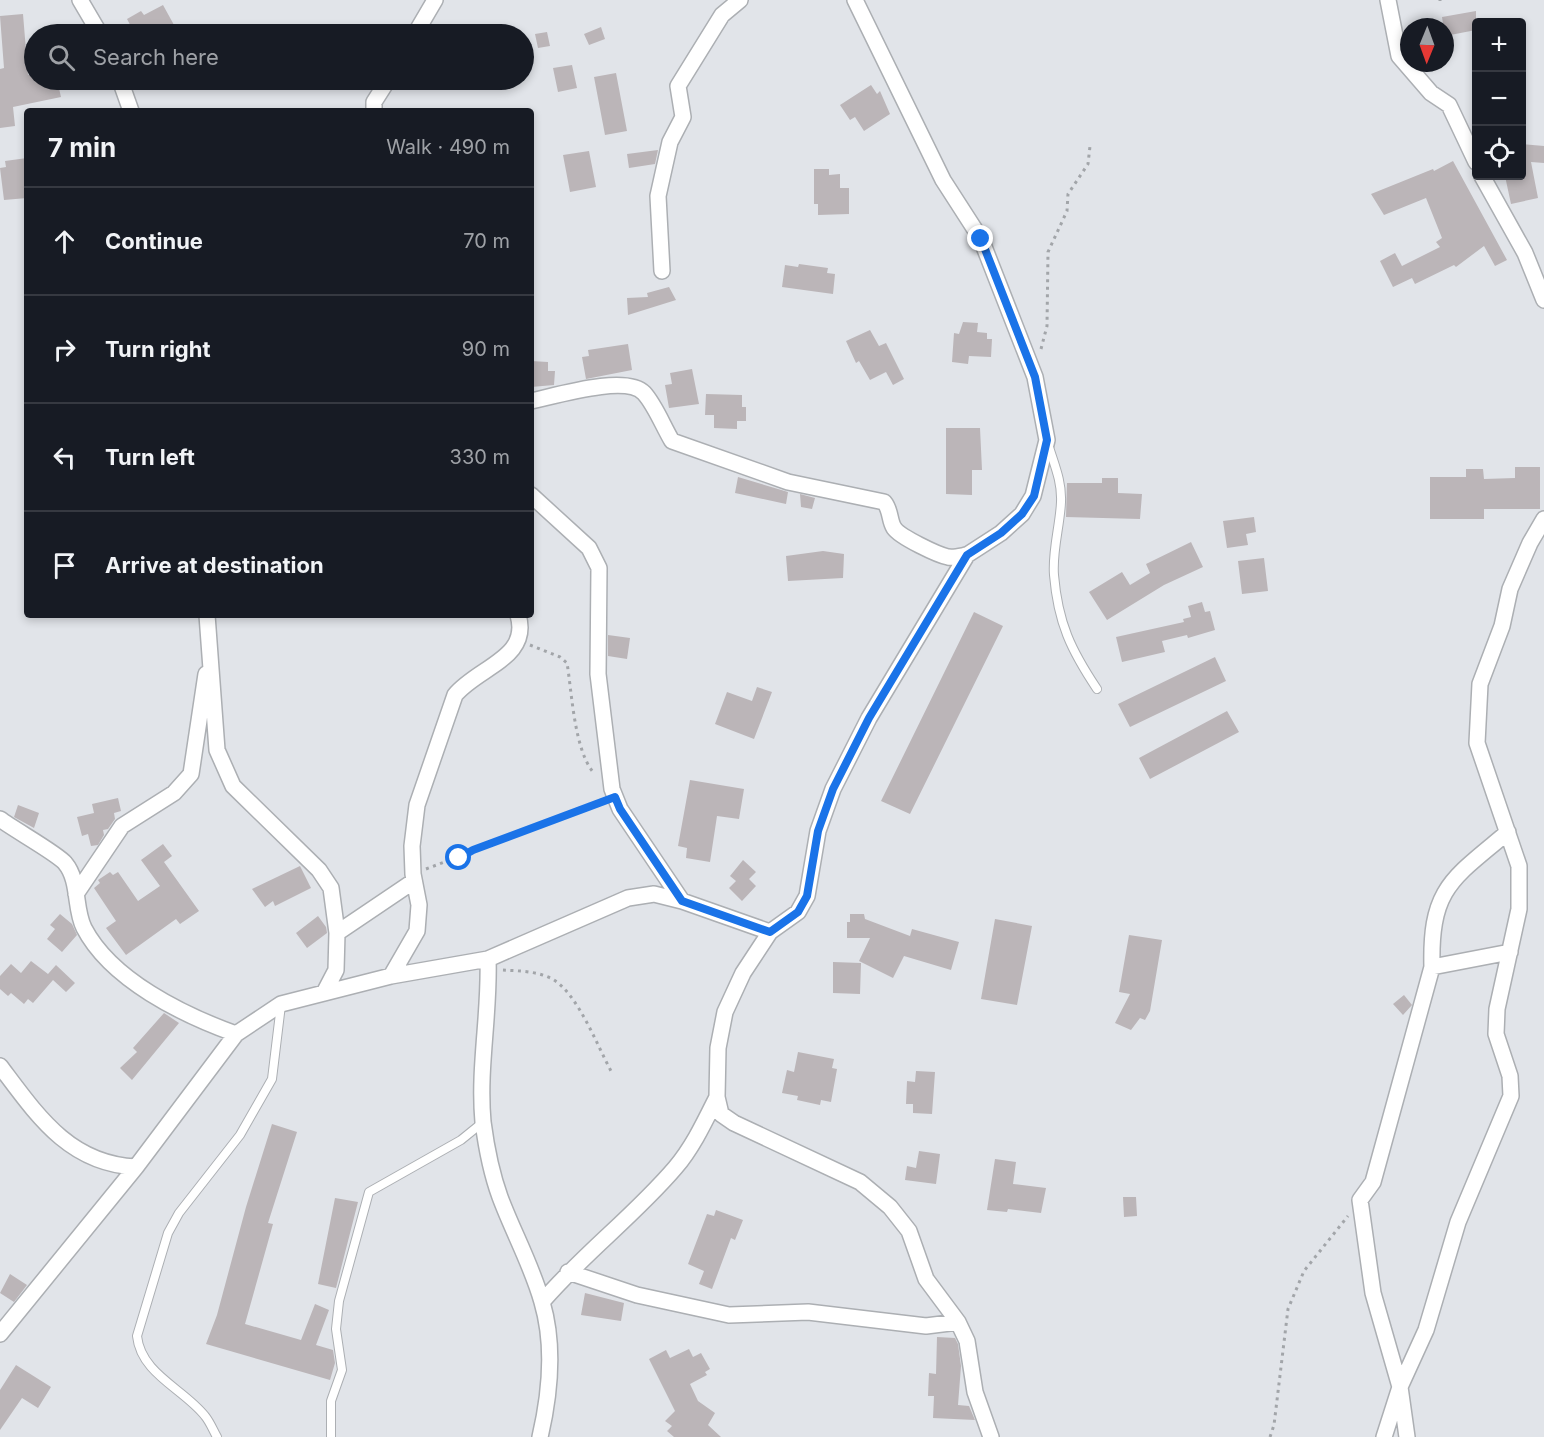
<!DOCTYPE html>
<meta charset="utf-8">
<style>
:root{--surface:#171b24;--page:#20242c;--text:#f1f3f6;--muted:#9ea1a6;--line:#363941}
body{margin:0;font-family:Inter,sans-serif;background:var(--page);color:var(--text)}
.controls{position:absolute;right:18px;top:18px;display:grid;overflow:hidden;border-radius:6px;box-shadow:0 3px 9px #0003}
.controls button{width:54px;height:54px;display:grid;place-items:center;padding:0;border:0;border-bottom:2px solid var(--line);background:var(--surface);color:var(--text);font:30px sans-serif}
.compass{position:absolute;left:1400px;top:18px;width:54px;height:54px;border-radius:50%;background:var(--surface);box-shadow:0 3px 9px #0003;rotate:181deg}
.stop{position:absolute;width:18px;height:18px;margin:-14px;border:4px solid #1a73e8;border-radius:50%;background:#fff}
.stop.end{background:#1a73e8;border-color:#fff;box-shadow:0 2px 6px #0008}
.list{margin:0;padding:0;list-style:none}
h2{display:flex;justify-content:space-between;align-items:center;height:78px;margin:0;padding:0 24px;font-size:26px}
h2 small{font-size:20px;font-weight:400;color:var(--muted)}
.list li{display:grid;grid-template-columns:39px 1fr auto;gap:18px;align-items:center;box-sizing:border-box;height:108px;padding:0 24px;border-top:2px solid var(--line)}
.list b{display:block;font-size:22px;white-space:nowrap}
.list em{font-size:20px;font-style:normal;color:var(--muted)}
.icon{flex:none;width:33px;height:33px;fill:none;stroke:currentColor;stroke-width:2;stroke-linecap:round;stroke-linejoin:round}
.map{position:relative;flex:none;width:1544px;height:1437px;overflow:hidden}
.search{position:absolute;background:var(--surface);box-shadow:0 3px 9px #0003;left:24px;top:24px;width:510px;height:66px;display:flex;align-items:center;gap:15px;box-sizing:border-box;padding:0 21px;border-radius:33px;color:var(--muted);font-size:22px}
.panel{position:absolute;background:var(--surface);box-shadow:0 3px 9px #0003;left:24px;top:108px;width:510px;height:510px;border-radius:6px}
.map>svg:first-child{display:block}
</style>
<div class="map">
<svg width="1544" height="1437" viewBox="0 0 1544 1437">
<rect width="100%" height="100%" fill="#e1e4e9"/>
<!-- building -->
<path fill="#bbb5b8" d="M 163,5 L 179,34 L 135,34 L 127,19 L 141,11 L 144,15 Z
M 1476,11 L 1476,30 L 1445,36 L 1442,17 Z
M 23,14 L 28,75 L 34,74 L 34,80 L 57,80 L 61,97 L 13,107 L 15,126 L 0,128 L 0,69 L 4,68 L 0,16 Z
M 601,27 L 605,39 L 589,45 L 584,34 Z
M 547,32 L 550,46 L 538,48 L 535,34 Z
M 572,65 L 577,88 L 558,92 L 553,68 Z
M 616,73 L 627,131 L 605,135 L 594,77 Z
M 871,85 L 877,94 L 880,91 L 890,114 L 864,131 L 855,117 L 850,120 L 840,105 Z
M 1521,144 L 1544,146 L 1544,163 L 1531,162 L 1538,198 L 1511,204 L 1505,176 L 1521,176 Z
M 658,150 L 655,164 L 629,168 L 627,154 Z
M 589,151 L 596,187 L 570,192 L 563,155 Z
M 27,158 L 27,198 L 4,200 L 0,168 L 6,167 L 5,161 Z
M 1453,161 L 1507,260 L 1495,266 L 1484,246 L 1456,267 L 1454,265 L 1415,284 L 1412,278 L 1393,287 L 1380,261 L 1395,253 L 1402,266 L 1440,247 L 1436,242 L 1442,238 L 1426,198 L 1384,215 L 1371,194 L 1433,169 L 1434,171 Z
M 814,169 L 829,169 L 829,175 L 840,174 L 840,188 L 849,188 L 849,214 L 818,215 L 818,204 L 814,204 Z
M 799,264 L 828,268 L 827,273 L 835,274 L 833,294 L 782,287 L 785,265 L 798,267 Z
M 669,287 L 676,300 L 628,315 L 627,298 L 648,297 L 647,293 Z
M 963,322 L 978,323 L 977,332 L 987,333 L 987,339 L 992,339 L 991,357 L 969,356 L 968,364 L 952,362 L 954,333 L 959,334 Z
M 870,330 L 879,346 L 886,343 L 904,379 L 893,385 L 886,372 L 870,380 L 859,361 L 856,363 L 846,341 Z
M 628,344 L 632,370 L 586,379 L 582,357 L 589,356 L 588,350 Z
M 531,361 L 548,362 L 548,371 L 555,371 L 554,385 L 531,387 Z
M 692,369 L 699,404 L 669,408 L 665,385 L 672,384 L 670,373 Z
M 706,394 L 742,395 L 742,407 L 746,407 L 746,421 L 737,421 L 737,429 L 714,428 L 714,415 L 705,415 Z
M 946,428 L 980,428 L 982,470 L 972,470 L 972,495 L 946,494 Z
M 1515,467 L 1540,467 L 1540,509 L 1484,509 L 1484,519 L 1430,519 L 1430,477 L 1466,477 L 1466,469 L 1483,469 L 1484,479 L 1515,478 Z
M 738,477 L 788,492 L 786,504 L 735,493 Z
M 1102,478 L 1118,478 L 1118,493 L 1142,494 L 1140,519 L 1066,517 L 1067,483 L 1102,483 Z
M 800,494 L 815,498 L 812,509 L 801,507 Z
M 1254,517 L 1256,532 L 1246,534 L 1248,545 L 1227,548 L 1223,521 Z
M 1191,542 L 1203,567 L 1164,585 L 1107,620 L 1089,592 L 1122,572 L 1130,585 L 1150,573 L 1146,564 Z
M 823,551 L 844,554 L 843,578 L 788,581 L 786,556 Z
M 1264,558 L 1268,591 L 1242,594 L 1238,561 Z
M 1202,602 L 1205,612 L 1210,611 L 1215,630 L 1188,638 L 1187,635 L 1162,641 L 1165,652 L 1122,662 L 1116,637 L 1184,622 L 1183,619 L 1191,617 L 1188,606 Z
M 974,612 L 1003,626 L 910,814 L 881,801 Z
M 608,635 L 630,638 L 627,659 L 608,656 Z
M 1215,657 L 1226,681 L 1130,727 L 1118,704 Z
M 757,687 L 772,692 L 754,739 L 715,724 L 727,692 L 752,701 Z
M 1227,711 L 1239,732 L 1150,779 L 1139,758 Z
M 690,780 L 744,789 L 739,819 L 717,816 L 710,862 L 686,858 L 687,848 L 678,846 Z
M 118,798 L 121,811 L 114,813 L 115,819 L 108,829 L 103,830 L 104,835 L 98,845 L 91,846 L 88,834 L 82,836 L 77,817 L 94,813 L 92,804 Z
M 18,805 L 39,813 L 34,828 L 14,817 Z
M 163,844 L 172,856 L 164,862 L 199,911 L 180,924 L 176,919 L 126,955 L 106,928 L 116,921 L 94,888 L 100,883 L 98,880 L 110,872 L 113,875 L 118,872 L 138,901 L 160,886 L 141,860 Z
M 743,860 L 756,872 L 749,879 L 756,886 L 742,901 L 729,888 L 736,881 L 730,876 Z
M 300,866 L 311,888 L 275,906 L 273,901 L 265,907 L 252,889 Z
M 60,914 L 72,924 L 77,935 L 62,952 L 47,939 L 55,929 L 50,925 Z
M 850,914 L 864,914 L 865,919 L 910,936 L 912,929 L 959,942 L 951,970 L 904,956 L 893,978 L 859,961 L 870,938 L 847,938 L 847,922 L 850,922 Z
M 318,916 L 326,927 L 327,933 L 307,948 L 296,933 Z
M 995,919 L 1032,926 L 1017,1005 L 981,999 Z
M 1129,935 L 1162,940 L 1150,1011 L 1145,1020 L 1140,1018 L 1131,1030 L 1115,1023 L 1130,994 L 1119,992 Z
M 31,961 L 48,974 L 56,965 L 75,983 L 66,992 L 53,980 L 33,1003 L 28,999 L 24,1004 L 11,993 L 8,996 L 0,989 L 0,976 L 11,964 L 21,973 Z
M 833,962 L 861,963 L 860,994 L 833,993 Z
M 1404,995 L 1412,1005 L 1403,1015 L 1393,1004 Z
M 164,1013 L 179,1023 L 132,1080 L 120,1068 L 137,1052 L 133,1048 Z
M 798,1052 L 834,1059 L 832,1068 L 837,1069 L 831,1102 L 821,1100 L 820,1105 L 797,1100 L 798,1096 L 782,1093 L 787,1070 L 794,1072 Z
M 916,1071 L 935,1072 L 932,1114 L 913,1113 L 913,1104 L 906,1104 L 907,1081 L 915,1082 Z
M 272,1124 L 297,1132 L 268,1223 L 273,1224 L 245,1324 L 301,1340 L 315,1304 L 329,1310 L 316,1345 L 333,1350 L 335,1363 L 330,1380 L 206,1344 L 217,1315 L 246,1207 Z
M 919,1151 L 940,1154 L 936,1184 L 905,1180 L 907,1166 L 916,1168 Z
M 995,1159 L 1016,1162 L 1013,1184 L 1046,1188 L 1041,1213 L 1008,1209 L 1007,1212 L 987,1210 Z
M 1123,1197 L 1136,1197 L 1137,1216 L 1124,1217 Z
M 335,1198 L 358,1202 L 336,1288 L 318,1284 Z
M 716,1210 L 743,1220 L 735,1240 L 731,1238 L 712,1289 L 699,1284 L 704,1271 L 688,1264 L 707,1214 L 714,1216 Z
M 10,1274 L 27,1285 L 14,1302 L 0,1293 Z
M 585,1293 L 624,1303 L 621,1321 L 581,1315 Z
M 937,1337 L 955,1338 L 958,1344 L 961,1366 L 958,1405 L 969,1406 L 975,1420 L 933,1418 L 934,1396 L 928,1396 L 929,1373 L 936,1374 Z
M 689,1349 L 693,1357 L 701,1353 L 710,1369 L 705,1372 L 707,1375 L 690,1384 L 698,1401 L 715,1413 L 708,1425 L 721,1437 L 674,1437 L 667,1431 L 672,1426 L 665,1421 L 675,1411 L 649,1359 L 666,1350 L 670,1358 Z
M 16,1365 L 51,1387 L 38,1408 L 22,1398 L 0,1430 L 0,1390 Z"/>
<g fill="none" stroke-linecap="round" stroke-linejoin="round">
<defs>
<path id="lane" d="M 1048,444 C 1054,464 1062,481 1061,502 C 1060,526 1052,551 1054,575 C 1058,623 1071,650 1097,689
M 217,1437 C 213,1430 210,1422 205,1416 C 184,1389 141,1374 137,1336 L 168,1233 L 179,1213 L 240,1135 L 272,1079 L 281,1005
M 331,1437 L 331,1401 L 342,1370 L 336,1329 L 339,1301 L 369,1192 L 461,1140 L 482,1123"/>
<path id="street" d="M 80,0 L 100,34
M 855,0 L 943,180 L 981,239 L 1035,377 L 1047,440 L 1033,496 L 1022,514 L 1001,533 L 967,555 L 869,718 L 833,789 L 818,831 L 807,896 L 798,912 L 770,932 L 743,973 L 725,1012 L 718,1048 L 717,1097 L 721,1114 L 734,1123 L 860,1182 L 890,1207 L 909,1231 L 926,1279 L 958,1322 L 967,1341 L 975,1392 L 991,1437
M 1388,0 L 1399,56 L 1431,93 L 1449,105 L 1476,162
M 415,34 L 435,0
M 120,80 L 131,111
M 374,111 L 374,102 L 388,80
M 1482,176 L 1525,253 L 1544,300
M 662,271 L 658,196 L 670,142 L 683,117 L 678,86 L 722,15 L 740,0
M 531,401 C 555,396 626,374 644,393 C 655,405 663,426 672,441 L 788,482 L 884,502 C 891,510 889,520 894,528 C 900,537 938,555 948,557 C 954,558 961,556 967,555
M 531,495 L 589,548 L 599,568 L 598,674 L 612,789 L 620,809 L 682,901
M 207,615 L 217,750 L 233,786 L 319,870 L 331,888 L 337,933 L 336,970 L 324,993
M 0,819 C 13,829 58,854 65,863 C 80,881 74,908 84,928 C 111,980 183,1015 236,1034
M 76,894 L 122,826 L 174,793 L 191,774 L 206,674
M 337,933 L 414,881
M 488,959 C 490,1013 478,1068 483,1122 C 486,1145 492,1175 500,1197 C 513,1232 532,1266 542,1302 C 555,1346 550,1394 540,1437
M 1432,967 C 1430,888 1452,879 1508,832
M 391,976 L 417,931 L 419,905 L 413,874 L 412,846 L 417,805 L 455,695 C 478,667 531,658 518,615
M 0,1066 C 37,1115 69,1164 136,1167
M 568,1272 L 637,1295 L 729,1315 L 808,1312 L 926,1326 L 958,1322
M 542,1302 C 583,1254 634,1216 675,1168 C 693,1147 705,1121 717,1097
M 0,1334 L 136,1167 L 236,1034 L 281,1004 L 391,976 L 488,959 L 628,898 L 654,894 L 682,901 L 770,932
M 1384,1437 L 1400,1387 L 1426,1330 L 1458,1222 L 1511,1096 L 1510,1076 L 1496,1034 L 1497,1009 L 1519,909 L 1519,866 L 1477,743 L 1480,684 L 1502,626 L 1510,589 L 1530,543 L 1544,519
M 1407,1437 L 1400,1387 L 1373,1293 L 1360,1200 L 1373,1182 L 1432,967 L 1510,952"/>
</defs>
<!-- lane casing -->
<use href="#lane" stroke="#acafb3" stroke-width="10"/>
<!-- street casing -->
<use href="#street" stroke="#acafb3" stroke-width="18"/>
<!-- path -->
<path stroke="#a2a5a9" stroke-width="3" stroke-dasharray="3 4.5" stroke-linecap="butt" d="M 1440,0 L 1440,1
M 1041,349 L 1047,326 L 1048,252 L 1067,211 L 1068,194 L 1088,164 L 1090,146
M 530,645 L 560,657 L 567,663 C 572,693 574,748 593,772
M 426,869 L 602,802
M 503,970 C 519,971 539,971 554,980 C 578,995 597,1045 611,1071
M 1270,1437 L 1274,1425 L 1288,1309 L 1304,1271 L 1348,1216"/>
<!-- lane -->
<use href="#lane" stroke="#fff" stroke-width="8"/>
<!-- street -->
<use href="#street" stroke="#fff" stroke-width="15"/>
</g>
<g fill="none" stroke-linecap="round" stroke-linejoin="round">
<!-- route -->
<path stroke="#1a73e8" stroke-width="8" d="M 459,858 L 473,850 L 615,797 L 620,809 L 682,901 L 770,932 L 798,912 L 807,896 L 818,831 L 833,789 L 869,718 L 967,555 L 1001,533 L 1022,514 L 1034,496 L 1047,440 L 1035,377 L 981,239"/>
</g>
</svg>
<div class="controls">
<button>+</button>
<button>−</button>
<button><svg class="icon" aria-label="locate" viewBox="0 0 24 24"><circle cx="12" cy="12" r="6"/><path d="M12 2v4M12 18v4M2 12h4M18 12h4"/></svg></button>
</div>
<svg class="compass" viewBox="-18 -18 36 36"><path d="M0-13l5 13h-10z" fill="#e53935"/><path d="M0 13l5-13h-10z" fill="#9ea1a6"/></svg>
<div class="stop" style="left:459px;top:858px"></div>
<div class="stop end" style="left:981px;top:239px"></div>
<div class="search"><svg class="icon" aria-label="search" viewBox="0 0 24 24"><circle cx="10" cy="10" r="6"/><path d="M15 15l6 6"/></svg>Search here</div>
<section class="panel">
<h2>7 min<small>Walk · 490 m</small></h2>
<ul class="list">
<li><svg class="icon" aria-label="ahead" viewBox="0 0 24 24"><path d="M12 20V5M6 11l6-6 6 6"/></svg><div><b>Continue</b></div><em>70 m</em></li>
<li><svg class="icon" aria-label="right" viewBox="0 0 24 24"><path d="M7 20v-9h11M14 6l5 5-5 5"/></svg><div><b>Turn right</b></div><em>90 m</em></li>
<li><svg class="icon" aria-label="left" viewBox="0 0 24 24"><path d="M17 20v-9H6M10 6l-5 5 5 5"/></svg><div><b>Turn left</b></div><em>330 m</em></li>
<li><svg class="icon" aria-label="arrive" viewBox="0 0 24 24"><path d="M6 21V4h12l-3 4 3 4H6"/></svg><div><b>Arrive at destination</b></div></li>
</ul>
</section>
</div>
